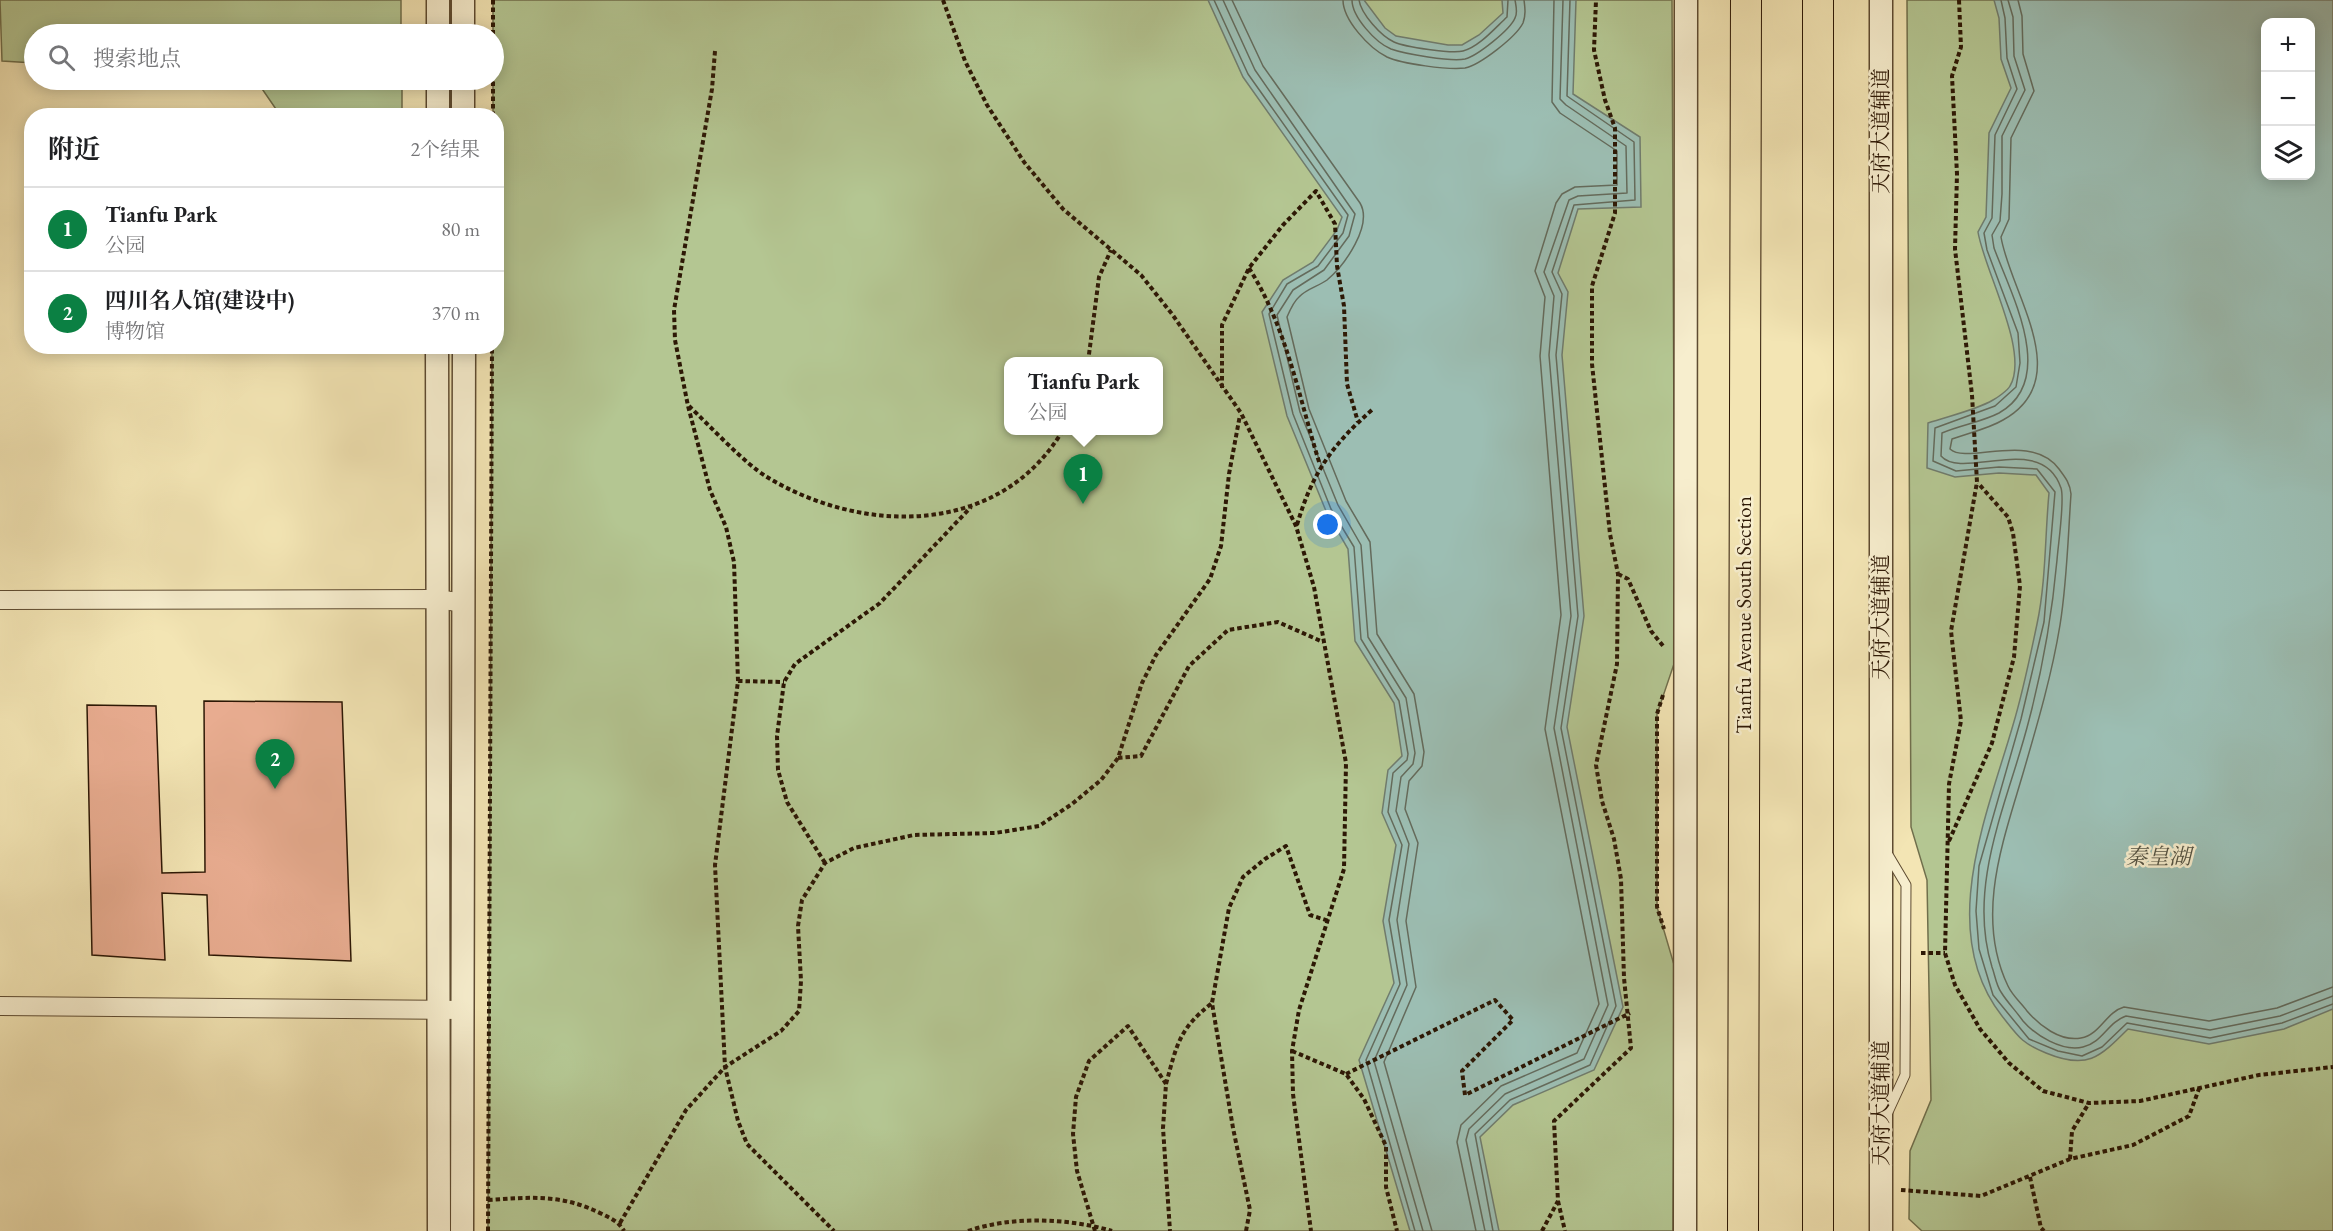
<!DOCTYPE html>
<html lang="zh">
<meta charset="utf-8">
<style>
:root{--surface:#fff;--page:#f6f6f6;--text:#202124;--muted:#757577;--line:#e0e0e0;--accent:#0b8043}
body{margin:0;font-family:"EB Garamond","Noto Serif SC",serif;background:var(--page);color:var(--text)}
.controls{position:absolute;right:18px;top:18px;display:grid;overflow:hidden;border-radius:12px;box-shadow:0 3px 15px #0003}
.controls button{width:54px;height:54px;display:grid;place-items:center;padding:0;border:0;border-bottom:2px solid var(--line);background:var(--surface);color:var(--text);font:30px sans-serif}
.you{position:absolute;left:1328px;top:525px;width:21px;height:21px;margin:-15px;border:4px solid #fff;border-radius:50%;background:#1a73e8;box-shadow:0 0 0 9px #1a73e833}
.badge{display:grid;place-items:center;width:39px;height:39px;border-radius:50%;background:var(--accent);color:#fff;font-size:20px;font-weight:700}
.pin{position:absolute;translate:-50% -50px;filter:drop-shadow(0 2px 3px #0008)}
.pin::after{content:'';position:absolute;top:32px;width:21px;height:18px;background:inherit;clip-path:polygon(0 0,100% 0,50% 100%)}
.popup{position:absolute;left:1004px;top:357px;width:159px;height:78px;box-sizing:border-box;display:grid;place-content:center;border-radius:12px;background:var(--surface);filter:drop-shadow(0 2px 4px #0005);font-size:20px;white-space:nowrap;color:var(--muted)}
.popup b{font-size:22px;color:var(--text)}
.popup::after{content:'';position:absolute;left:50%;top:100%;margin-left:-12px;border:12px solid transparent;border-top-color:var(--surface)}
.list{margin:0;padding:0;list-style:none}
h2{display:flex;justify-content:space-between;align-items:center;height:78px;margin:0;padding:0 24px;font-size:26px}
h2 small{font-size:20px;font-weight:400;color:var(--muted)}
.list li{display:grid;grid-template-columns:39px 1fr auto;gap:18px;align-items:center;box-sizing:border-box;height:84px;padding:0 24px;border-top:2px solid var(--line)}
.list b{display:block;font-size:22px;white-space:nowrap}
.list p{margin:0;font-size:20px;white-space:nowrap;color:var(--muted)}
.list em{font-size:20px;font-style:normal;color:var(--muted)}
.icon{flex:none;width:33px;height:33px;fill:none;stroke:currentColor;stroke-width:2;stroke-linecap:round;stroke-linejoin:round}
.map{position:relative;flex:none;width:2333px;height:1231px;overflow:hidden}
.search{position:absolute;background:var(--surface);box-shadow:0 3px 15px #0003;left:24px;top:24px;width:480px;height:66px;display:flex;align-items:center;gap:15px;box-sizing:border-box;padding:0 21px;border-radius:33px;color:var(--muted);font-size:22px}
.panel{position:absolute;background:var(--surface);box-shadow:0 3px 15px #0003;left:24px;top:108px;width:480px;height:246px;border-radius:24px}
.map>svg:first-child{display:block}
</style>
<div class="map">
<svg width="2333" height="1231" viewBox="0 0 2333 1231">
<rect width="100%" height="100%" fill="#f3e5b4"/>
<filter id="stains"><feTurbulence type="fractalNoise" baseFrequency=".00333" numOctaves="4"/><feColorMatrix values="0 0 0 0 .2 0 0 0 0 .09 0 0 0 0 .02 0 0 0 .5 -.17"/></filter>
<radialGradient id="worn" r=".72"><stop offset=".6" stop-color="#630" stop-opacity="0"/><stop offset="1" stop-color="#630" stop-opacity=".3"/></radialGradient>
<!-- green -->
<path fill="#b4c692" stroke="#706f4c" stroke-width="1.5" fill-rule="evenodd" d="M 0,0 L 401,0 L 401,34 L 34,34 L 34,63 L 2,61 Z
M 493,0 L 1672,0 L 1675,661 L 1657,714 L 1657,907 L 1675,968 L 1673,1231 L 488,1231 L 492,347 L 496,346 L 496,116 L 493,115 ZM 1008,362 L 1158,362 L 1158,430 L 1008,430 Z
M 1907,0 L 2333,0 L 2333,1231 L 1922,1231 L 1909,1219 L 1910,1151 L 1931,1100 L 1927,880 L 1911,827 ZM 2266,22 L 2310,22 L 2310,176 L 2266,176 Z
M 256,80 L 402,80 L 402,115 L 280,115 Z"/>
<!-- water -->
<path fill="#9cbeb3" stroke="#707c6d" stroke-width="1.5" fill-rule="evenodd" d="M 1208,0 L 1364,0 L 1385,28 L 1396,36 L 1448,45 L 1462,45 L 1479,35 L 1503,13 L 1502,0 L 1576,0 L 1573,94 L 1640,137 L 1641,207 L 1578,209 L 1558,273 L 1568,292 L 1562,355 L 1584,616 L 1567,727 L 1623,1007 L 1594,1070 L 1513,1105 L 1480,1137 L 1499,1231 L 1410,1231 L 1359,1060 L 1394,983 L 1383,921 L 1396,845 L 1382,813 L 1388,770 L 1402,756 L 1394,703 L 1355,641 L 1348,549 L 1326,511 L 1287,416 L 1262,312 L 1283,280 L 1313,262 L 1337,230 L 1342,217 L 1243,77 Z
M 1994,0 L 2333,0 L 2333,1009 L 2284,1029 L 2209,1044 L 2128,1029 C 2099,1058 2087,1070 2046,1053 C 2021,1043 2018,1036 2002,1016 C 1936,932 1987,815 2013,725 C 2023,692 2030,657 2037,624 C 2046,582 2045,535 2049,493 L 2036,475 L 1999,473 L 1955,477 L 1927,468 L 1928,423 C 1948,416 1974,411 1993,400 C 1997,398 2008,390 2010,386 C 2030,352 1984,270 1978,232 L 1986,217 L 1989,133 L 2011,88 L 2001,59 L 1999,18 ZM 2266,22 L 2310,22 L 2310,176 L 2266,176 Z"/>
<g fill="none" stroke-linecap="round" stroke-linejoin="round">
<!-- shore -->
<path stroke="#646b5c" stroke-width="1.5" d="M 1214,0 L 1248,74 L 1348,215 L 1343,233 L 1318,266 L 1287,284 L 1269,314 L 1293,414 L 1331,509 L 1354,547 L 1361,639 L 1399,701 L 1408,754 L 1407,760 L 1393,773 L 1388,812 L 1402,845 L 1389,920 L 1400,984 L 1366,1060 L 1415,1231
M 1223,0 L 1255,70 L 1355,214 L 1349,236 L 1324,270 L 1293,290 L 1277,315 L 1300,412 L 1338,505 L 1361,545 L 1368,637 L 1406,698 L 1415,753 L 1413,764 L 1401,777 L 1396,811 L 1409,844 L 1397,920 L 1407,985 L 1374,1061 L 1423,1231
M 1232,0 L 1263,66 L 1360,203 C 1373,225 1345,265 1327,280 C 1319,286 1306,289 1299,297 C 1294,301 1290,310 1287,317 L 1309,409 L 1346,501 L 1370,542 L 1377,634 L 1414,694 L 1424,752 L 1422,766 L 1409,781 L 1405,809 L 1418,843 L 1406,921 L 1416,987 L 1384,1062 L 1432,1231
M 1343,0 C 1343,20 1369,48 1387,57 C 1402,64 1448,70 1465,68 C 1480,65 1516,37 1523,23 C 1526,15 1525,8 1524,0
M 1352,0 C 1352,17 1376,43 1391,49 C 1405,54 1451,62 1465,59 C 1477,56 1510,30 1515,18 C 1518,13 1516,6 1515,0
M 1359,0 C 1361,14 1381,36 1394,42 C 1405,47 1452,54 1463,51 C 1479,47 1495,28 1507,17 L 1508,0
M 2001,0 L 2005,18 L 2007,58 L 2017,89 L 1995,135 L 1992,218 L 1984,233 L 1987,250 L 2018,333 L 2020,363 L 2016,387 L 1995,406 L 1935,428 L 1933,461 L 1956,471 L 1999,467 L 2037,469 L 2055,492 L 2044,622 L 2021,719 L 1979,866 L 1976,911 L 1979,949 L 1993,995 L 2029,1039 L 2058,1051 L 2082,1056 L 2102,1047 L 2127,1023 L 2210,1038 L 2282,1023 L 2333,1004
M 2008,0 L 2013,17 L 2014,56 L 2025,90 L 2002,136 L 2002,194 L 2000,221 L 1992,235 L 1994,248 C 2011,294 2058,380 1999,413 C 1982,422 1960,425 1942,433 L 1941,456 C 1963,481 2042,431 2061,488 C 2065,500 2058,545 2057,560 C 2052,615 2043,667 2029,720 C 2009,800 1966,884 1992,967 C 1995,975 1996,985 2001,992 C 2007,1002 2016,1011 2023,1021 C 2035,1035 2062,1052 2083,1047 C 2102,1043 2108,1022 2126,1016 L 2210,1030 L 2280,1016 L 2333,996
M 2018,0 L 2022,16 L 2023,54 L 2034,91 L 2011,138 L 2009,219 L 2001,237 C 2010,293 2077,379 2003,420 C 1988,429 1968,433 1952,439 L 1950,449 C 1967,465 2031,431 2059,469 C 2065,477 2070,483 2071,494 C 2068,537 2067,582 2060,625 C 2052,674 2038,722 2024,770 C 2004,839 1974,915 2008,986 C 2012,995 2021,1003 2027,1011 C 2039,1025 2060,1042 2081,1038 C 2100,1035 2106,1012 2124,1007 L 2209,1021 L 2277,1008 L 2333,987
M 1476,1231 L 1457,1142 L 1461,1125 L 1501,1086 L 1577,1053 L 1599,1004 L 1545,729 L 1561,615 L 1540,356 L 1545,297 L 1535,271 L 1556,203 L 1562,194 L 1575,187 L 1617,185 L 1617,151 L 1560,113 L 1552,102 L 1554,0
M 1485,1231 L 1466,1140 L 1469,1129 L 1505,1094 L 1584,1059 L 1608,1005 L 1554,728 L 1571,616 L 1549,355 L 1554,296 L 1544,272 L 1569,200 L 1578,196 L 1627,193 L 1626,146 L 1566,105 L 1560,99 L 1563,0
M 1493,1231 L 1475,1134 L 1510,1100 L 1590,1065 L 1616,1006 L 1561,728 L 1578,616 L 1556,355 L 1562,294 L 1552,272 L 1574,205 L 1635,200 L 1634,142 L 1567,96 L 1570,0"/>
</g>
<!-- building -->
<path fill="#e8ac90" stroke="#2d1805" stroke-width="1.5" d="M 204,701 L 342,702 L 351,961 L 209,955 L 207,895 L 162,893 L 165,960 L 92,955 L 87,705 L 156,706 L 162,873 L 205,872 Z"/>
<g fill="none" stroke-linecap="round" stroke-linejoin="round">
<defs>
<path id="service" d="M 1887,853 L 1906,885 L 1905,1075 L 1888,1112"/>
<path id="minor" d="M 0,600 L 436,599 L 465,603
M 0,1006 L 463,1010"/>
<path id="tertiary" d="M 438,0 L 438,34
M 463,0 L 463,34
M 1881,0 L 1881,1231
M 438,80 L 438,116
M 463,80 L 463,116
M 437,346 L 439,1231
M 462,1231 L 464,346
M 1685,1231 L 1686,0"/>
<path id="trunk" d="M 1818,0 L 1818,1231
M 1743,1231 L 1746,0"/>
</defs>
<!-- service casing -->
<use href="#service" stroke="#5e4b31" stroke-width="11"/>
<!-- minor casing -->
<use href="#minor" stroke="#5e4b31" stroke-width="20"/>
<!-- tertiary casing -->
<use href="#tertiary" stroke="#5e4b31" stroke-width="25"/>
<!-- trunk casing -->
<use href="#trunk" stroke="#2d1805" stroke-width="32"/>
<!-- path -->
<path stroke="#2d1805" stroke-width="4" stroke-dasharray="4.5 3" stroke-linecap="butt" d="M 493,0 L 493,34
M 943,0 L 965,61 L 987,105 L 1024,162 L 1063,209 L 1141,275 L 1172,314 L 1241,413 L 1296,526 L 1314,587 L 1346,763 L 1344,869 L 1299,1010 L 1292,1051 L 1293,1094 L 1311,1231
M 1959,0 L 1961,47 L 1952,76 L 1957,174 L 1955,249 L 1972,395 L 1977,482 L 1951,631 L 1961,721 L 1949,784 L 1945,953 L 1955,985 L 1980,1029 L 2009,1063 L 2043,1091 L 2089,1103 L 2140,1101 L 2259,1075 L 2333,1067
M 715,51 L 712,89 L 674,310 L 675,340 L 688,406 L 710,490 L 726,527 L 734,562 L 738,681 L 715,865 L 725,1067 L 738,1121 L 747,1144 L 834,1231
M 493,116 L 493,80
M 1249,268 C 1287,328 1299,398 1320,465
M 1088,362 L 1099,277 L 1111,250
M 1222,388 L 1222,325 L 1249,268 L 1283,225 L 1316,191 L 1335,224 L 1337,266 L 1344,306 L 1347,384 L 1358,422
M 689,406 C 710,426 744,463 767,477 C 862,535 1000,537 1063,430
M 1297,525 C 1312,473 1332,445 1373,409
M 1618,574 L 1628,579 L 1651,631 L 1664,647
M 738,681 L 784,682
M 1663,695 L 1657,714 L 1657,907 L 1664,929
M 1118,758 L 1141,756 L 1189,666 L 1228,630 L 1278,622 L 1323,642
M 1949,841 L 1992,743 L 2014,657 L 2020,586 L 2013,533 L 2008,517 L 1978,483
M 825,863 L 787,802 L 778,770 L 777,736 L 784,682 L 795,664 L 880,603 L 971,507
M 1921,953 L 1945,953
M 1292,1051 L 1346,1074 L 1364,1099 L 1386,1146 L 1386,1187 L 1397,1231
M 1346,1074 L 1495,1000 L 1513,1020 L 1462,1071 L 1465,1095 L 1630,1013
M 1166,1084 C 1177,1044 1179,1029 1212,1003
M 2070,1159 L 2072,1131 L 2089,1103
M 2030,1177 L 2041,1228 L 2044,1231
M 1901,1190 L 1981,1196 L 2070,1159 L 2133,1145 L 2189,1116 L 2200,1086
M 488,1200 C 532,1197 562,1194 602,1214 C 612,1219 619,1222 624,1231
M 1558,1201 L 1565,1231
M 620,1223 L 686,1110 L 725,1067 L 781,1031 L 799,1011 L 801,981 L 798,926 L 802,900 L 825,863 L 854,848 L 914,835 L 995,833 L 1039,826 L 1072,804 L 1101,780 L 1118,758 L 1142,683 L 1156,655 L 1210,579 L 1221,546 L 1229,474 L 1240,415
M 488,1231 L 492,346
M 968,1231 C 1011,1216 1069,1218 1112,1231
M 1095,1231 L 1077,1171 L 1073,1134 L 1076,1097 L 1089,1061 L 1128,1026 L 1166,1084 L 1163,1128 L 1170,1231
M 1246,1231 L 1250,1210 L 1233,1128 L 1212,1003 L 1229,908 L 1243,877 L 1265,859 L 1286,846 L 1310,915 L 1329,921
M 1542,1231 L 1558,1201 L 1554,1121 L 1631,1048 L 1624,978 L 1621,879 L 1614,839 L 1602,801 L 1596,765 L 1617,664 L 1618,574 L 1610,534 L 1592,364 L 1592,286 L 1615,213 L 1615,128 L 1605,100 L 1594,50 L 1596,0"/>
<!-- service -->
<use href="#service" stroke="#f7eece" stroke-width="9"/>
<!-- minor -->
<use href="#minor" stroke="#f7eece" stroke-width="18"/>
<!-- tertiary -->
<use href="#tertiary" stroke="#f7eece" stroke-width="22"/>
<!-- trunk -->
<use href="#trunk" stroke="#f3e5b4" stroke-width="30"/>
</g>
<g text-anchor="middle" stroke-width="5" stroke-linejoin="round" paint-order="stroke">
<!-- street labels -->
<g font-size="21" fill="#2d1805" stroke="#f7eece">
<text transform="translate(1881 131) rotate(-90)" y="7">天府大道辅道</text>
<text transform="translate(1744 615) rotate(-90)" y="7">Tianfu Avenue South Section</text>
<text transform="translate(1881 617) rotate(-90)" y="7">天府大道辅道</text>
<text transform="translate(1881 1103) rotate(-90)" y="7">天府大道辅道</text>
</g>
<!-- water labels -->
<g font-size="22" font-style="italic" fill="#545242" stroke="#f7eece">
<text x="2158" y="864">秦皇湖</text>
</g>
</g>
<rect width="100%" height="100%" filter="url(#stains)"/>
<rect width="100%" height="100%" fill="url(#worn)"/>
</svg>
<div class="controls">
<button>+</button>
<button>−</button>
<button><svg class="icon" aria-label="layers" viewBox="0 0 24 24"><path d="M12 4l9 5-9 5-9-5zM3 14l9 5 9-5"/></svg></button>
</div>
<div class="you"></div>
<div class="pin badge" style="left:1083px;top:504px">1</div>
<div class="popup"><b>Tianfu Park</b>公园</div>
<div class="pin badge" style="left:275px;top:789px">2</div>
<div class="search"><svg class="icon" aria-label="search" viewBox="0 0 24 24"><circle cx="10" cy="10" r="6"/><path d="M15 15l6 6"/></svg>搜索地点</div>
<section class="panel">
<h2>附近<small>2个结果</small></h2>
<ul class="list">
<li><span class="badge">1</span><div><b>Tianfu Park</b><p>公园</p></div><em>80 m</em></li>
<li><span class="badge">2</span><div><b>四川名人馆(建设中)</b><p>博物馆</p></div><em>370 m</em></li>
</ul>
</section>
</div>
